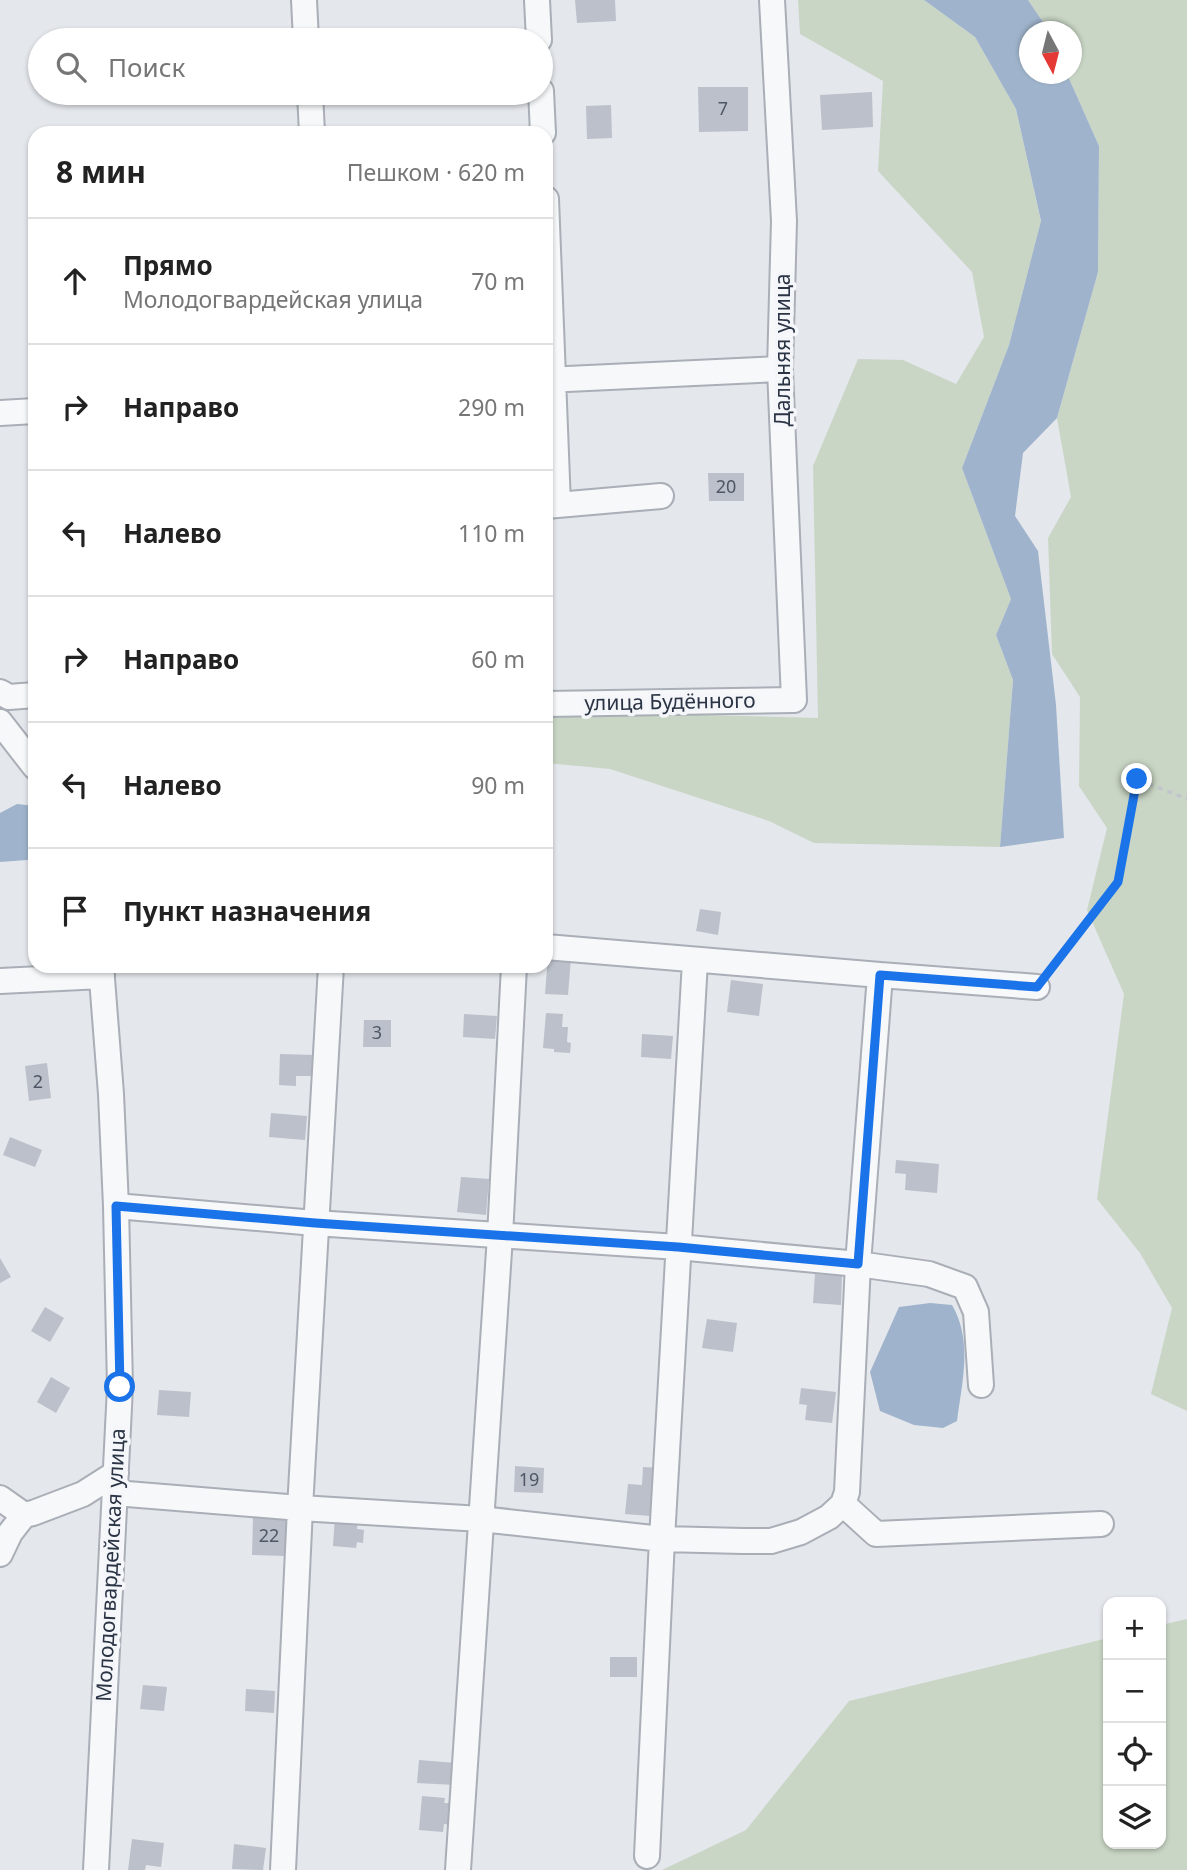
<!DOCTYPE html>
<html lang="ru">
<meta charset="utf-8">
<style>
:root{--surface:#fff;--page:#f2f2f2;--text:#222;--muted:#767676;--line:#e0e0e0}
body{margin:0;font-family:"Noto Sans",sans-serif;background:var(--page);color:var(--text)}
.controls{position:absolute;right:21px;bottom:21px;display:grid;overflow:hidden;border-radius:14px;box-shadow:0 2px 5px #0004}
.controls button{width:63px;height:63px;display:grid;place-items:center;padding:0;border:0;border-bottom:2px solid var(--line);background:var(--surface);color:var(--text);font:35px sans-serif}
.compass{position:absolute;left:1019px;top:21px;width:63px;height:63px;border-radius:50%;background:var(--surface);box-shadow:0 2px 5px #0004;rotate:173deg}
.stop{position:absolute;width:21px;height:21px;margin:-16px;border:5px solid #1a73e8;border-radius:50%;background:#fff}
.stop.end{background:#1a73e8;border-color:#fff;box-shadow:0 2px 7px #0008}
.list{margin:0;padding:0;list-style:none}
h2{display:flex;justify-content:space-between;align-items:center;height:91px;margin:0;padding:0 28px;font-size:30px}
h2 small{font-size:23px;font-weight:400;color:var(--muted)}
.list li{display:grid;grid-template-columns:46px 1fr auto;gap:21px;align-items:center;box-sizing:border-box;height:126px;padding:0 28px;border-top:2px solid var(--line)}
.list b{display:block;font-size:26px;white-space:nowrap}
.list p{margin:0;font-size:23px;white-space:nowrap;color:var(--muted)}
.list em{font-size:23px;font-style:normal;color:var(--muted)}
.icon{flex:none;width:38px;height:38px;fill:none;stroke:currentColor;stroke-width:2;stroke-linecap:round;stroke-linejoin:round}
.map{position:relative;flex:none;width:1187px;height:1870px;overflow:hidden}
.search{position:absolute;background:var(--surface);box-shadow:0 2px 5px #0004;left:28px;top:28px;width:525px;height:77px;display:flex;align-items:center;gap:18px;box-sizing:border-box;padding:0 24px;border-radius:38px;color:var(--muted);font-size:26px}
.panel{position:absolute;background:var(--surface);box-shadow:0 2px 5px #0004;left:28px;top:126px;width:525px;height:847px;border-radius:21px}
.map>svg:first-child{display:block}
</style>
<div class="map">
<svg width="1187" height="1870" viewBox="0 0 1187 1870">
<rect width="100%" height="100%" fill="#e4e7ec"/>
<!-- green -->
<path fill="#c9d6c5" d="M 798,0 L 924,0 L 975,37 L 1016,109 L 1041,222 L 1009,345 L 962,468 L 1011,599 L 996,635 L 1013,680 L 1000,847 L 814,843 L 769,821 L 610,769 L 546,763 L 546,717 L 557,711 L 818,718 L 813,466 L 858,359 L 903,360 L 956,384 L 984,337 L 972,272 L 878,171 L 883,81 L 800,34 Z
M 1028,0 L 1187,0 L 1187,1411 L 1151,1394 L 1172,1308 L 1140,1253 L 1097,1199 L 1124,994 L 1087,910 L 1107,828 L 1079,786 L 1080,697 L 1052,654 L 1048,538 L 1071,497 L 1057,418 L 1098,272 L 1099,146 L 1067,74 L 1072,74 L 1072,32 L 1049,31 Z
M 1187,1619 L 1187,1870 L 662,1870 L 746,1830 L 849,1701 L 1108,1638 L 1108,1844 L 1161,1844 L 1161,1625 Z"/>
<!-- water -->
<path fill="#9fb4cc" d="M 924,0 L 1028,0 L 1049,31 L 1030,32 L 1030,74 L 1067,74 L 1099,146 L 1098,272 L 1057,418 L 1023,453 L 1015,516 L 1038,551 L 1056,705 L 1064,838 L 1000,847 L 1013,680 L 996,635 L 1011,599 L 962,468 L 1009,345 L 1041,221 L 1016,109 L 975,37 Z
M 17,804 L 35,806 L 35,857 L 27,860 L 0,862 L 0,813 Z
M 930,1303 L 952,1305 C 973,1341 962,1382 957,1421 L 943,1428 L 914,1425 L 880,1411 L 870,1372 L 899,1307 Z"/>
<!-- building -->
<path fill="#bbc0ca" d="M 575,0 L 615,0 L 616,21 L 577,23 Z
M 698,87 L 748,87 L 748,131 L 699,132 Z
M 872,92 L 873,127 L 822,130 L 820,95 Z
M 611,105 L 612,138 L 587,139 L 586,106 Z
M 708,473 L 744,473 L 744,501 L 709,501 Z
M 700,909 L 721,912 L 718,935 L 696,931 Z
M 548,956 L 571,958 L 568,995 L 545,994 Z
M 731,980 L 763,984 L 759,1016 L 727,1012 Z
M 546,1013 L 563,1014 L 562,1027 L 568,1027 L 567,1042 L 571,1043 L 570,1053 L 554,1052 L 554,1049 L 543,1048 Z
M 464,1014 L 497,1016 L 495,1039 L 463,1037 Z
M 364,1020 L 391,1020 L 391,1047 L 363,1047 Z
M 642,1034 L 673,1036 L 671,1059 L 641,1057 Z
M 280,1054 L 315,1055 L 314,1076 L 296,1076 L 296,1086 L 279,1085 Z
M 47,1063 L 51,1098 L 29,1101 L 25,1066 Z
M 271,1113 L 307,1116 L 305,1140 L 269,1137 Z
M 10,1137 L 42,1150 L 35,1167 L 3,1155 Z
M 896,1160 L 939,1164 L 937,1193 L 905,1190 L 906,1174 L 895,1173 Z
M 461,1177 L 489,1179 L 486,1215 L 457,1212 Z
M 0,1258 L 11,1277 L 0,1283 Z
M 815,1274 L 842,1276 L 841,1305 L 813,1303 Z
M 45,1307 L 64,1318 L 50,1342 L 31,1331 Z
M 707,1319 L 737,1323 L 733,1352 L 702,1348 Z
M 51,1377 L 70,1388 L 56,1413 L 37,1402 Z
M 801,1388 L 836,1392 L 832,1423 L 805,1420 L 807,1405 L 799,1404 Z
M 159,1390 L 191,1392 L 189,1417 L 157,1415 Z
M 515,1466 L 544,1468 L 543,1493 L 514,1492 Z
M 643,1467 L 662,1468 L 661,1487 L 652,1486 L 650,1516 L 625,1514 L 628,1484 L 642,1485 Z
M 335,1515 L 358,1517 L 357,1529 L 364,1530 L 363,1543 L 357,1542 L 356,1548 L 333,1546 Z
M 253,1517 L 286,1518 L 285,1556 L 252,1555 Z
M 610,1657 L 637,1657 L 637,1677 L 610,1677 Z
M 143,1685 L 167,1687 L 164,1711 L 140,1709 Z
M 246,1689 L 275,1691 L 274,1713 L 245,1711 Z
M 419,1760 L 456,1763 L 455,1785 L 417,1783 Z
M 422,1796 L 445,1798 L 444,1803 L 453,1803 L 451,1825 L 444,1824 L 443,1832 L 419,1830 Z
M 132,1839 L 164,1843 L 161,1867 L 146,1865 L 145,1870 L 128,1870 Z
M 234,1844 L 266,1848 L 263,1870 L 232,1869 Z"/>
<g fill="none" stroke-linecap="round" stroke-linejoin="round">
<defs>
<path id="minor" d="M 304,0 L 306,40
M 537,0 L 539,40
M 541,91 L 543,133
M 310,93 L 312,133
M 546,199 L 558,505
M 546,380 L 780,369
M 0,413 L 35,411
M 546,506 L 661,496
M 0,692 L 9,697 L 35,695
M 546,704 L 794,700 L 780,369 L 784,221 L 772,0
M 0,722 L 35,767
M 880,975 L 1037,987
M 0,981 L 102,976
M 116,1206 L 315,1223 L 678,1247 L 858,1264 L 929,1274 L 965,1287 L 976,1312 L 981,1385
M 115,1493 L 300,1508 L 481,1519 L 662,1539 L 743,1541 L 771,1541 L 801,1532 L 829,1517 L 843,1504 L 847,1492 L 858,1264 L 880,975 L 546,947
M 0,1498 L 24,1515 L 33,1513 L 83,1494 L 116,1473
M 843,1504 L 876,1534 L 1101,1524
M 0,1554 L 10,1533 L 24,1515
M 647,1856 L 662,1539 L 695,961
M 96,1870 L 120,1387 L 116,1206 L 111,1094 L 101,966
M 283,1870 L 300,1508 L 331,966
M 458,1870 L 500,1236 L 514,966"/>
</defs>
<!-- minor casing -->
<use href="#minor" stroke="#a9aeb7" stroke-width="28"/>
<!-- path -->
<path stroke="#c2c5cb" stroke-width="3.5" stroke-dasharray="5 5" stroke-linecap="butt" d="M 1049,971 L 1118,882 L 1137,779 L 1187,799"/>
<!-- minor -->
<use href="#minor" stroke="#f7f8fa" stroke-width="24"/>
</g>
<g fill="none" stroke-linecap="round" stroke-linejoin="round">
<!-- route -->
<path stroke="#1a73e8" stroke-width="9" d="M 120,1387 L 116,1206 L 315,1223 L 678,1247 L 858,1264 L 880,975 L 1037,987 L 1118,882 L 1137,779"/>
</g>
<g text-anchor="middle" stroke-width="7" stroke-linejoin="round" paint-order="stroke">
<!-- number labels -->
<g font-size="18" fill="#4f5766">
<text x="723" y="115">7</text>
<text x="726" y="493">20</text>
<text x="377" y="1039">3</text>
<text x="38" y="1088">2</text>
<text x="529" y="1486">19</text>
<text x="269" y="1542">22</text>
</g>
<!-- street labels -->
<g font-size="21" fill="#2b3445" stroke="#f4f6f9">
<text transform="translate(783 350) rotate(-90)" y="7">Дальняя улица</text>
<text transform="translate(670 702) rotate(-1)" y="7">улица Будённого</text>
<text transform="translate(111 1565) rotate(-87)" y="7">Молодогвардейская улица</text>
</g>
</g>
</svg>
<div class="controls">
<button>+</button>
<button>−</button>
<button><svg class="icon" aria-label="locate" viewBox="0 0 24 24"><circle cx="12" cy="12" r="6"/><path d="M12 2v4M12 18v4M2 12h4M18 12h4"/></svg></button>
<button><svg class="icon" aria-label="layers" viewBox="0 0 24 24"><path d="M12 4l9 5-9 5-9-5zM3 14l9 5 9-5"/></svg></button>
</div>
<svg class="compass" viewBox="-18 -18 36 36"><path d="M0-13l5 13h-10z" fill="#e53935"/><path d="M0 13l5-13h-10z" fill="#767676"/></svg>
<div class="stop" style="left:120px;top:1387px"></div>
<div class="stop end" style="left:1137px;top:779px"></div>
<div class="search"><svg class="icon" aria-label="search" viewBox="0 0 24 24"><circle cx="10" cy="10" r="6"/><path d="M15 15l6 6"/></svg>Поиск</div>
<section class="panel">
<h2>8 мин<small>Пешком · 620 m</small></h2>
<ul class="list">
<li><svg class="icon" aria-label="ahead" viewBox="0 0 24 24"><path d="M12 20V5M6 11l6-6 6 6"/></svg><div><b>Прямо</b><p>Молодогвардейская улица</p></div><em>70 m</em></li>
<li><svg class="icon" aria-label="right" viewBox="0 0 24 24"><path d="M7 20v-9h11M14 6l5 5-5 5"/></svg><div><b>Направо</b></div><em>290 m</em></li>
<li><svg class="icon" aria-label="left" viewBox="0 0 24 24"><path d="M17 20v-9H6M10 6l-5 5 5 5"/></svg><div><b>Налево</b></div><em>110 m</em></li>
<li><svg class="icon" aria-label="right" viewBox="0 0 24 24"><path d="M7 20v-9h11M14 6l5 5-5 5"/></svg><div><b>Направо</b></div><em>60 m</em></li>
<li><svg class="icon" aria-label="left" viewBox="0 0 24 24"><path d="M17 20v-9H6M10 6l-5 5 5 5"/></svg><div><b>Налево</b></div><em>90 m</em></li>
<li><svg class="icon" aria-label="arrive" viewBox="0 0 24 24"><path d="M6 21V4h12l-3 4 3 4H6"/></svg><div><b>Пункт назначения</b></div></li>
</ul>
</section>
</div>
